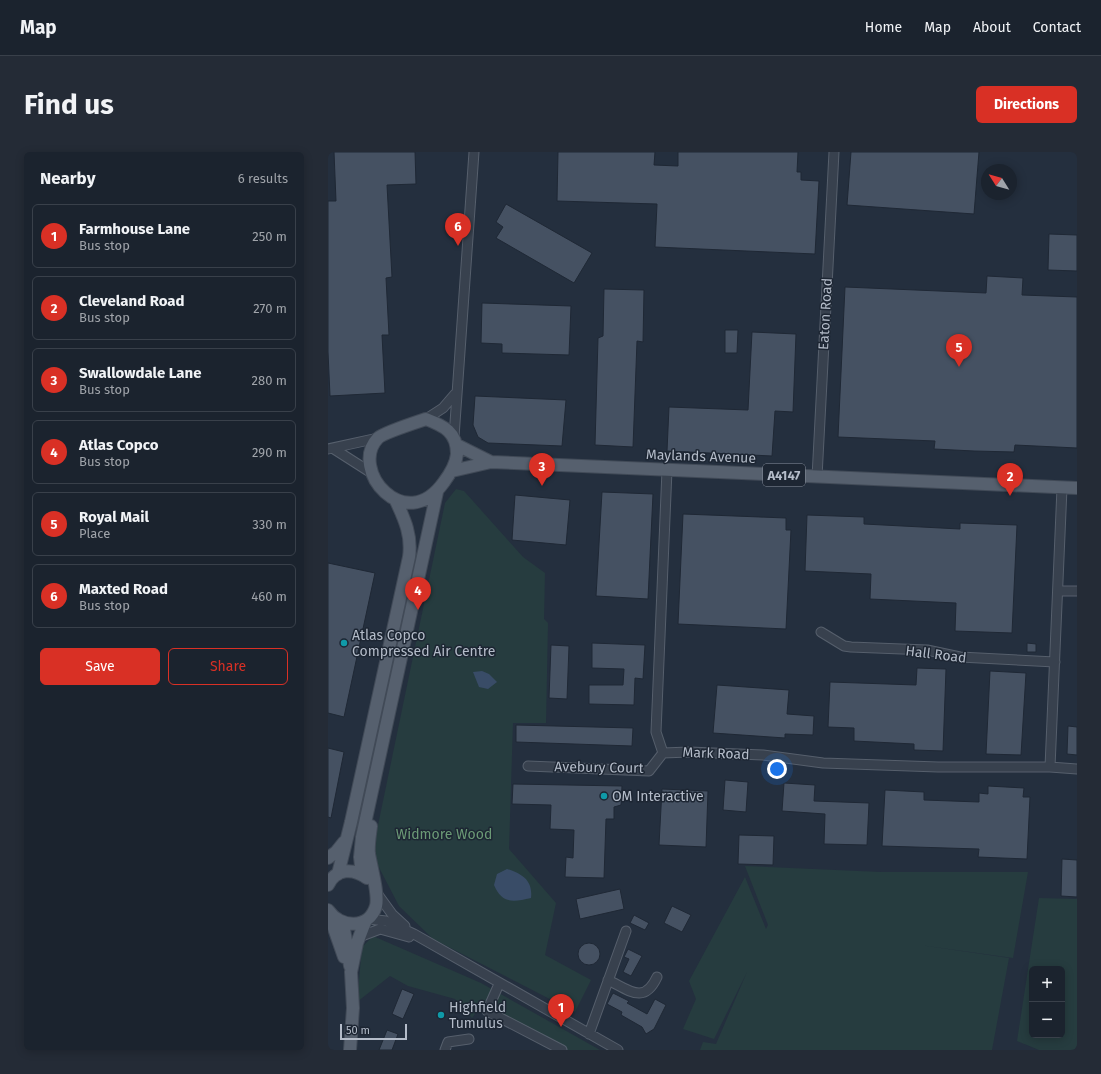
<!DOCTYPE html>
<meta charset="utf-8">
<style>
:root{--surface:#1b232e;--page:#242b36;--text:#f1f3f6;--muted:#a0a4aa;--line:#39404a;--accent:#d93025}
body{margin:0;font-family:"Fira Sans",sans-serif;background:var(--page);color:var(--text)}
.controls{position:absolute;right:12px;bottom:12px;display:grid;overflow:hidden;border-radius:6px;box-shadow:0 2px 10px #0003}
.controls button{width:36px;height:36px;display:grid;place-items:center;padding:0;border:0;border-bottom:1px solid var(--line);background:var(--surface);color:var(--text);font:20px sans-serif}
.compass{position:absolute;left:653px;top:12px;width:36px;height:36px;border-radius:50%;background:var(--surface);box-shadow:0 2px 10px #0003;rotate:307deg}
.scale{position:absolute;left:12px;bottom:10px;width:67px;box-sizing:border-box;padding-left:4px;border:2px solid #b4bcc9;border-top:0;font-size:11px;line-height:14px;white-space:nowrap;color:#b4bcc9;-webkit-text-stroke:3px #1d2633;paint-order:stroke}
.you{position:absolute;left:449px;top:617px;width:14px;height:14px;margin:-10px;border:3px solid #fff;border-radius:50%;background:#1a73e8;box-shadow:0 0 0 6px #1a73e833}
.badge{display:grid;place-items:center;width:26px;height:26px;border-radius:50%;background:var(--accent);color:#fff;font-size:13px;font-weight:700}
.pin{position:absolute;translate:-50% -33px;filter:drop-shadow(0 1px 2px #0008)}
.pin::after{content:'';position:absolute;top:21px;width:14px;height:12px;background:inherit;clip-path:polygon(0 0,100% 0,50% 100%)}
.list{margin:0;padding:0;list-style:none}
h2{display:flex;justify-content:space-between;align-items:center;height:52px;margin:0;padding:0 16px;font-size:17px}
h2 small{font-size:13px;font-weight:400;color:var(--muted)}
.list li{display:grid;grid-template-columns:26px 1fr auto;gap:12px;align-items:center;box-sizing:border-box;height:64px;margin:0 8px 8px;padding:0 8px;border:1px solid var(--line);border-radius:6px}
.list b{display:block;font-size:15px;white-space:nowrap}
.list p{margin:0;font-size:13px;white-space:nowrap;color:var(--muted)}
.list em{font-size:13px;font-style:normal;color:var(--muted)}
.actions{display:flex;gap:8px;padding:12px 16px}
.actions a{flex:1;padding:9px 0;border:1px solid var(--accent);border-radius:6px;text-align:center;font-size:14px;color:var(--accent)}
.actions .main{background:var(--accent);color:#fff}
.map{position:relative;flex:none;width:749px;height:898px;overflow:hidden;border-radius:6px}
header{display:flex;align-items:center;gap:24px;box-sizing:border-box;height:56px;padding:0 20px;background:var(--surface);border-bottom:1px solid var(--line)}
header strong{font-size:19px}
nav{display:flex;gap:22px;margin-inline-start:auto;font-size:14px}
.intro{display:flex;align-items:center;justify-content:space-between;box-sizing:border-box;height:96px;padding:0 24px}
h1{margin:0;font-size:28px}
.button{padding:10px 18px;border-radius:6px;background:var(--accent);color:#fff;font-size:14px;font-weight:700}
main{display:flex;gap:24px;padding:0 24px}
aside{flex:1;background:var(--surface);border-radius:6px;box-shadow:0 2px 10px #0003}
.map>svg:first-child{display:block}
</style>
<header>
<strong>Map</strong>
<nav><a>Home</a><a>Map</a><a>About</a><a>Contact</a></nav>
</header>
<div class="intro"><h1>Find us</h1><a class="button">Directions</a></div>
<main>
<aside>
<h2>Nearby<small>6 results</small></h2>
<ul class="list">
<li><span class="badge">1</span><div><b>Farmhouse Lane</b><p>Bus stop</p></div><em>250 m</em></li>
<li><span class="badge">2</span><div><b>Cleveland Road</b><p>Bus stop</p></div><em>270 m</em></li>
<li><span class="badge">3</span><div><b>Swallowdale Lane</b><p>Bus stop</p></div><em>280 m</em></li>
<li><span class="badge">4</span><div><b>Atlas Copco</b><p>Bus stop</p></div><em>290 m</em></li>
<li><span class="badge">5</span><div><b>Royal Mail</b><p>Place</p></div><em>330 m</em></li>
<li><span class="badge">6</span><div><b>Maxted Road</b><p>Bus stop</p></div><em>460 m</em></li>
</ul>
<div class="actions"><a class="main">Save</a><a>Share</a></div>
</aside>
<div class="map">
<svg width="749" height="898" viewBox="0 0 749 898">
<rect width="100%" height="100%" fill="#242f3e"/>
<!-- green -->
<path fill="#263c3f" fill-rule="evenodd" d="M 128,337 L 136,339 L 195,405 L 217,421 L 216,467 L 220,471 L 218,571 L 185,571 L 181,697 L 228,751 L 217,803 L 263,828 L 247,860 L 105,787 L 71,754 L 44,702 L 117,351 Z
M 417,714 L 553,720 L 700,720 L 685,806 L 592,793 L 681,806 L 664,898 L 372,898 L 375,890 L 388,892 L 419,820 L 386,887 L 355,877 L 368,847 L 361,829 L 417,725 L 438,777 L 440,773 Z
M 711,746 L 749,747 L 749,898 L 711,898 L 689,889 ZM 704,817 L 734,817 L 734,883 L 704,883 Z
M 45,784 L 153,831 L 272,898 L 228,898 L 151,856 L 144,866 L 127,847 L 80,834 L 62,824 L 29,850 L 34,795 Z"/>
<!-- water -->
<path fill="#394c67" d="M 154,519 L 161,522 L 169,530 L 160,537 L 151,535 L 145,520 Z
M 179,717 C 195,722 205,729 203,746 C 185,750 174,752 166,733 L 169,722 Z"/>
<!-- building -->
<path fill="#455162" stroke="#1f2835" d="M 6,0 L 87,0 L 88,32 L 59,33 L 64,125 L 58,126 L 61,183 L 54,183 L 57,241 L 2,244 L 0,200 L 0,49 L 8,49 Z
M 230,0 L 327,0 L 326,13 L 350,14 L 350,0 L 470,0 L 469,20 L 473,20 L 473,28 L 491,29 L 487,102 L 327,95 L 329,52 L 229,49 Z
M 523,0 L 651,0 L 646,62 L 519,53 Z
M 178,52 L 264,101 L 246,131 L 168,86 L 175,75 L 168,70 Z
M 721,82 L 749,83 L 749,119 L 720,118 Z
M 659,124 L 695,126 L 694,143 L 749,145 L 749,296 L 687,293 L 686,300 L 646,299 L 606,297 L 607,289 L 510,285 L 517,135 L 658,141 Z
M 276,137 L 316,138 L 315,190 L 309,189 L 305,295 L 267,293 L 270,186 L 275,184 Z
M 154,151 L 243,154 L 241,203 L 174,201 L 174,192 L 153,191 Z
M 397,178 L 410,178 L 409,201 L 397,201 Z
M 424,180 L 468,182 L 465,260 L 447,259 L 444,304 L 339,299 L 341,255 L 420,258 Z
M 147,244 L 238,248 L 234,294 L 160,291 L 150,285 L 145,273 Z
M 274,340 L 325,342 L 320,447 L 268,444 Z
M 187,343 L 242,348 L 238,393 L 184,388 Z
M 355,362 L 458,366 L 458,378 L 463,378 L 458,477 L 350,472 Z
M 479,363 L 536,365 L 536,372 L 632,377 L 632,371 L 689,373 L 684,481 L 627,479 L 628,451 L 542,447 L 543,422 L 477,419 Z
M 0,411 L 47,421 L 16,565 L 0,561 Z
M 264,491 L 317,493 L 315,527 L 307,526 L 306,553 L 261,552 L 261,533 L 295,533 L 296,517 L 264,516 Z
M 699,491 L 708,492 L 708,500 L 699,500 Z
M 223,493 L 241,494 L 239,547 L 221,546 Z
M 589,516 L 618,517 L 615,599 L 586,598 L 586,592 L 526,589 L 526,576 L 500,575 L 502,530 L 588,533 Z
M 662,519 L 698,521 L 693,603 L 658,602 Z
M 389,533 L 461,538 L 459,562 L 486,564 L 485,583 L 457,582 L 457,586 L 385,581 Z
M 188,573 L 305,576 L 304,594 L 188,590 Z
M 740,574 L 749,575 L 749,603 L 739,602 Z
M 0,596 L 16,600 L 3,666 L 0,665 Z
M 397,628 L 420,630 L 418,660 L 395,658 Z
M 456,631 L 487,633 L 486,649 L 541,651 L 539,693 L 496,692 L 497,662 L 454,659 Z
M 185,632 L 294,634 L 293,653 L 286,655 L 286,667 L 278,667 L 276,726 L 237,725 L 238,705 L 245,706 L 246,678 L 222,677 L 223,653 L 184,652 Z
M 660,634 L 696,636 L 695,645 L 702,645 L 699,707 L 650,705 L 651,697 L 554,694 L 557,638 L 596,640 L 596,648 L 651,650 L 651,641 L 660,642 Z
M 334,637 L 380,639 L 378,695 L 331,693 Z
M 411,683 L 446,684 L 445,713 L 410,712 Z
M 734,707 L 749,708 L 749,745 L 733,744 Z
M 292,737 L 296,757 L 252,767 L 248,747 Z
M 344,754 L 363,763 L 354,780 L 336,771 Z
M 306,763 L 321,771 L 317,778 L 302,771 Z
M250 802a11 11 0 1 1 22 0a11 11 0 1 1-22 0Z
M 300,797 L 314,804 L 303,824 L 295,820 L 301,807 L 296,805 Z
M 74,837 L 86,842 L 75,867 L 64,862 Z
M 285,841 L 301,849 L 299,851 L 319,862 L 327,847 L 338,853 L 326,877 L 318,882 L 314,875 L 293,863 L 294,860 L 279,852 Z
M 59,878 L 70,882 L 64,898 L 51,898 Z"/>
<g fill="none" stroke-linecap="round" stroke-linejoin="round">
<defs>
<path id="minor" d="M 98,267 L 115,256 L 127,242
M 126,285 L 146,0
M 0,297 L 50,286
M 6,297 L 42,320
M 339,318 L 328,580 L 335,601 L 361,600 L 435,603 L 495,611 L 610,615 L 722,615 L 749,617
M 489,325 L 506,0
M 731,439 L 749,439
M 493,480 L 516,494 L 523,495 L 599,498 L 632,505 L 727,510
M 200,614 L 321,619 L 335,601
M 722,615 L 734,336
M 48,740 L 64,762 L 77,774
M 40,767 L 58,769 L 86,782 L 290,898
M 31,785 L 52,777 L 81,785
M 280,828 C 301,838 316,853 329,825
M 171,832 L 159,859 L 234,898
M 261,882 L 298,779
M 117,898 L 120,890 L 141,887"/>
<path id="major" d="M 98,267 C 116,274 129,280 129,302 C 128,312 122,322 116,330 C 77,385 20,317 50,286 C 55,281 89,270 98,267 Z
M 129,293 L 163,310
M 124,319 L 163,310 L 749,336
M 0,706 L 8,700 L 16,690
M 10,722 L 23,670 L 81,405 C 84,384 77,368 68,349
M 34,723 L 32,705 L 34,685 L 109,340
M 0,733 C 8,716 25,716 39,726
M 0,758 C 12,776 41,778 48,754 C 51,743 43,714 41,702 C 40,693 42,683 43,674
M 1,762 L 16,805
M 15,771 L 22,814
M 22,898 L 25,856 L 23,820 L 29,791 L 37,770"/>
</defs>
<!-- minor casing -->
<use href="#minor" stroke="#565f6c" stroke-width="11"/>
<!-- major casing -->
<use href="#major" stroke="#414a57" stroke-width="14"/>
<!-- minor -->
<use href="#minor" stroke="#38414e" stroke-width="9"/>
<!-- major -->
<use href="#major" stroke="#56606e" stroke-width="12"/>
</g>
<!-- markers -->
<g fill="#0f9aa8" stroke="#1d2633" stroke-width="1.5">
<circle cx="16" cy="491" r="4"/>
<circle cx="276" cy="644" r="4"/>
<circle cx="113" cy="863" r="4"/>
</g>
<g text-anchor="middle" stroke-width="3" stroke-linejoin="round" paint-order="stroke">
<!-- shield labels -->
<rect fill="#1d2633" stroke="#878f9c" stroke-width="1" x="435" y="312" width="42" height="22" rx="3"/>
<g font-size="13" font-weight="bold" fill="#b4bcc9">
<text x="456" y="328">A4147</text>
</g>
<!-- street labels -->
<g font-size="14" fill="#b4bcc9" stroke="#1d2633">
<text transform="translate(497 162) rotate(-87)" y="5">Eaton Road</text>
<text transform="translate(373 304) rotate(2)" y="5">Maylands Avenue</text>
<text transform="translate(608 502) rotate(7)" y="5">Hall Road</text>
<text transform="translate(388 601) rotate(2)" y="5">Mark Road</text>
<text transform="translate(271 615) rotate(1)" y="5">Avebury Court</text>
</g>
<!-- poi labels -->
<g font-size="14" fill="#b4bcc9" stroke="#1d2633" text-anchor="start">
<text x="24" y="488">Atlas Copco<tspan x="24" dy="16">Compressed Air Centre</tspan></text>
<text x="284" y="649">OM Interactive</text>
<text x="121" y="860">Highfield<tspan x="121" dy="16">Tumulus</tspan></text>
</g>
<!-- park labels -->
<g font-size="14" fill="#6b9a76" stroke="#1d2633">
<text x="116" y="687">Widmore Wood</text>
</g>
</g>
</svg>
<div class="controls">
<button>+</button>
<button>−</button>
</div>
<svg class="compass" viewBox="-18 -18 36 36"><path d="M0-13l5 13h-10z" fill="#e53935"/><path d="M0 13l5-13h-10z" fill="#a0a4aa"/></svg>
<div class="scale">50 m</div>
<div class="you"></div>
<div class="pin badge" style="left:233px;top:875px">1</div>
<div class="pin badge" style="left:682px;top:344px">2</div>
<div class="pin badge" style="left:214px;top:334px">3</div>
<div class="pin badge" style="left:90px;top:458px">4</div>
<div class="pin badge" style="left:631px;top:215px">5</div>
<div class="pin badge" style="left:130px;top:94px">6</div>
</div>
</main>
